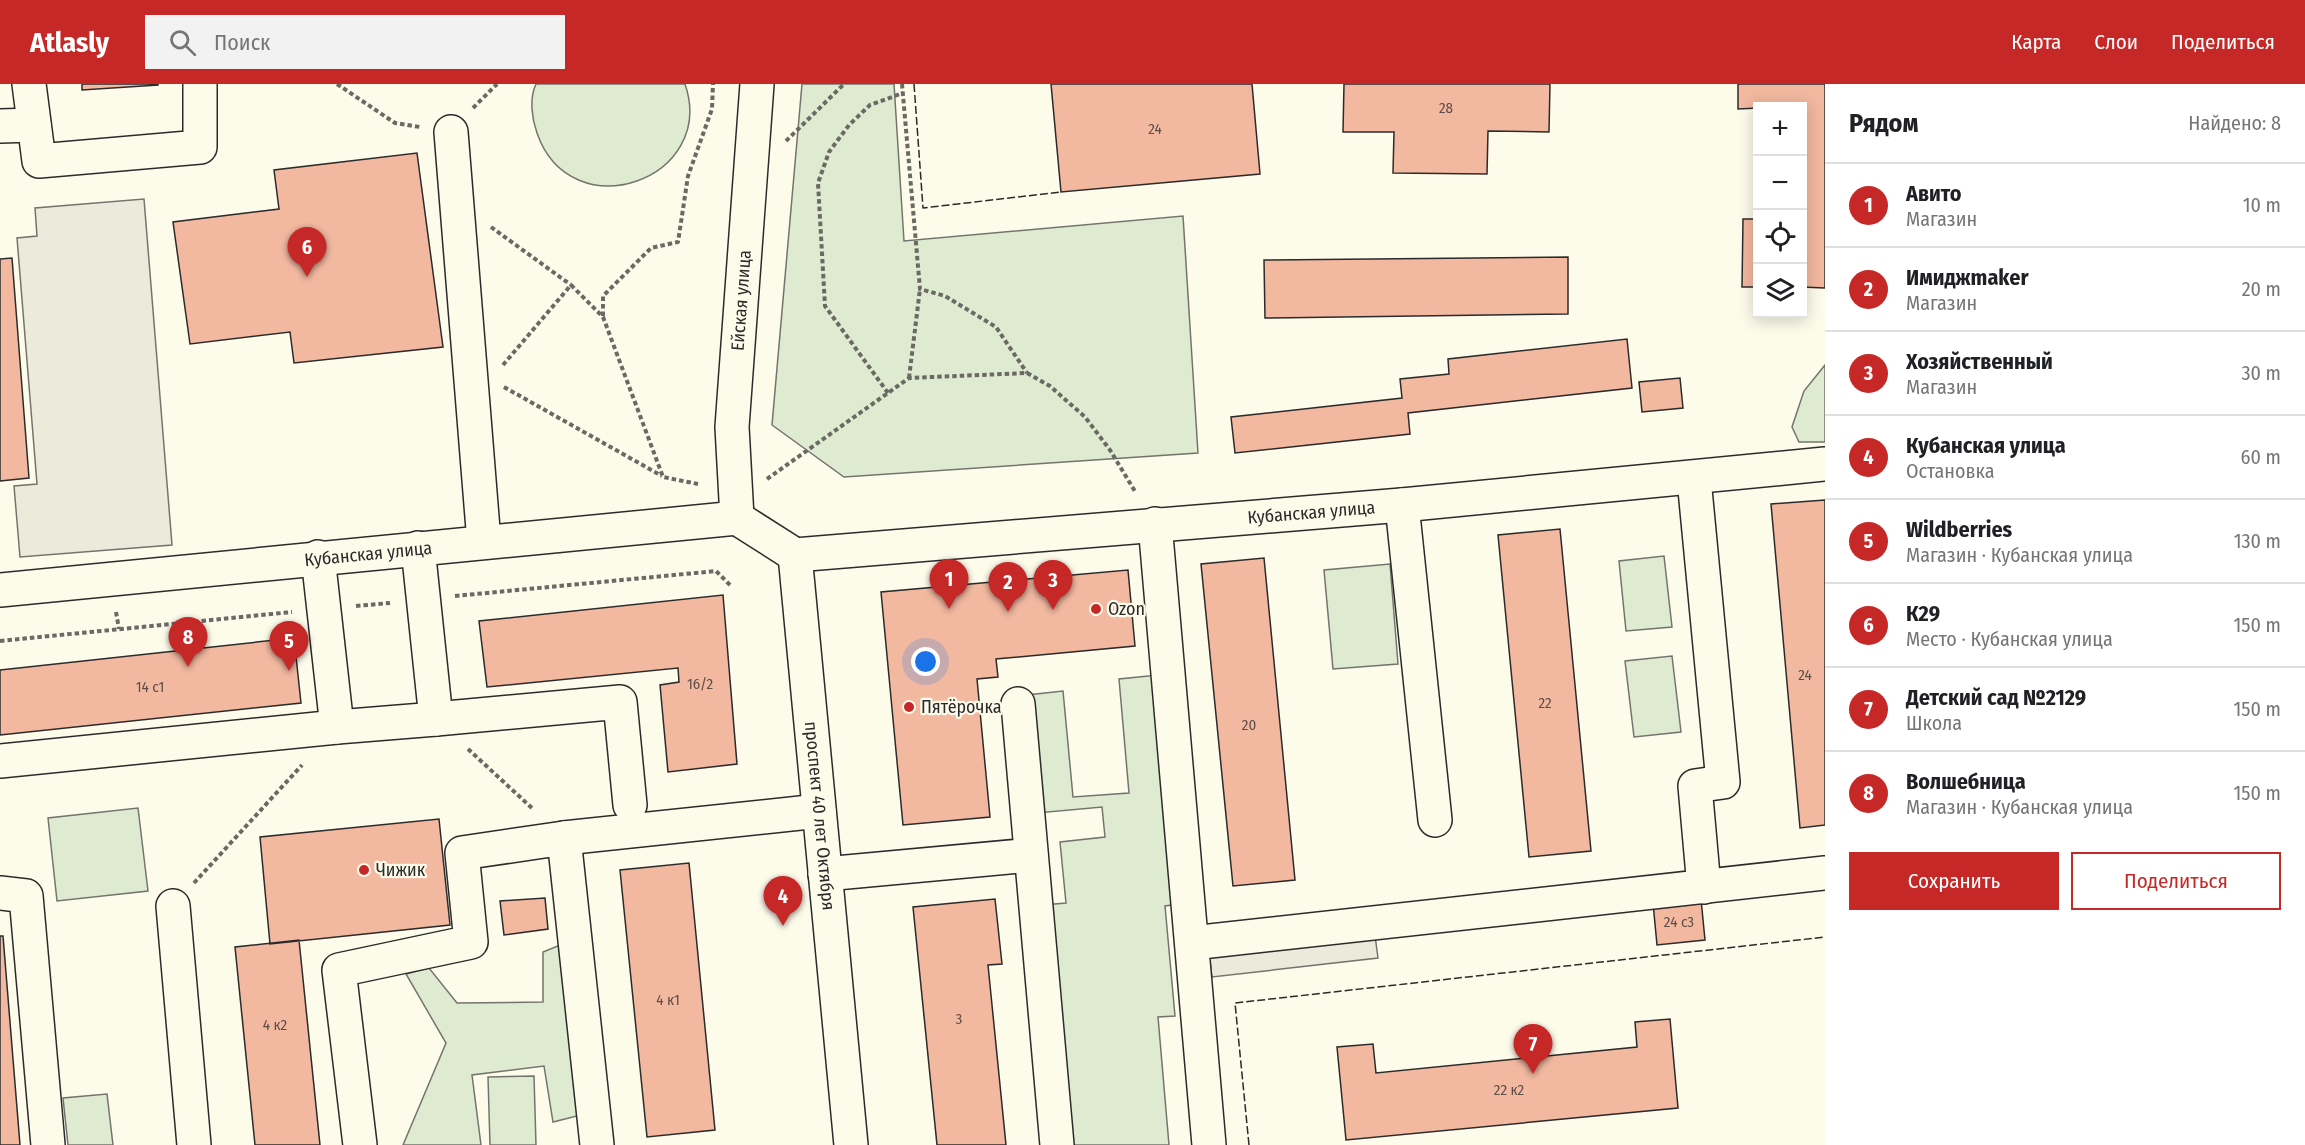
<!DOCTYPE html>
<html lang="ru">
<meta charset="utf-8">
<style>
:root{--surface:#fff;--page:#f2f2f2;--text:#202124;--muted:#757577;--line:#e0e0e0;--accent:#c62828}
body{margin:0;font-family:"Fira Sans Condensed",sans-serif;background:var(--page);color:var(--text)}
.controls{position:absolute;right:18px;top:18px;display:grid;overflow:hidden;border-radius:0px;box-shadow:0 3px 15px #0003}
.controls button{width:54px;height:54px;display:grid;place-items:center;padding:0;border:0;border-bottom:2px solid var(--line);background:var(--surface);color:var(--text);font:30px sans-serif}
.you{position:absolute;left:926px;top:578px;width:21px;height:21px;margin:-15px;border:4px solid #fff;border-radius:50%;background:#1a73e8;box-shadow:0 0 0 9px #1a73e833}
.badge{display:grid;place-items:center;width:39px;height:39px;border-radius:50%;background:var(--accent);color:#fff;font-size:20px;font-weight:700}
.pin{position:absolute;translate:-50% -50px;filter:drop-shadow(0 2px 3px #0008)}
.pin::after{content:'';position:absolute;top:32px;width:21px;height:18px;background:inherit;clip-path:polygon(0 0,100% 0,50% 100%)}
.list{margin:0;padding:0;list-style:none}
h2{display:flex;justify-content:space-between;align-items:center;height:78px;margin:0;padding:0 24px;font-size:26px}
h2 small{font-size:20px;font-weight:400;color:var(--muted)}
.list li{display:grid;grid-template-columns:39px 1fr auto;gap:18px;align-items:center;box-sizing:border-box;height:84px;padding:0 24px;border-top:2px solid var(--line)}
.list b{display:block;font-size:22px;white-space:nowrap}
.list p{margin:0;font-size:20px;white-space:nowrap;color:var(--muted)}
.list em{font-size:20px;font-style:normal;color:var(--muted)}
.actions{display:flex;gap:12px;padding:18px 24px}
.actions a{flex:1;padding:14px 0;border:2px solid var(--accent);border-radius:0px;text-align:center;font-size:21px;color:var(--accent)}
.actions .main{background:var(--accent);color:#fff}
.icon{flex:none;width:33px;height:33px;fill:none;stroke:currentColor;stroke-width:2;stroke-linecap:round;stroke-linejoin:round}
.map{position:relative;flex:none;width:1825px;height:1061px;overflow:hidden}
header{display:flex;align-items:center;gap:36px;box-sizing:border-box;height:84px;padding:0 30px;background:var(--accent);color:#fff}
header strong{font-size:28px}
nav{display:flex;gap:33px;margin-inline-start:auto;font-size:21px}
.search{width:420px;height:54px;background:var(--page);display:flex;align-items:center;gap:15px;box-sizing:border-box;padding:0 21px;border-radius:0px;color:var(--muted);font-size:22px}
main{display:flex}
aside{flex:1;background:var(--surface)}
.map>svg:first-child{display:block}
</style>
<header>
<strong>Atlasly</strong>
<div class="search"><svg class="icon" aria-label="search" viewBox="0 0 24 24"><circle cx="10" cy="10" r="6"/><path d="M15 15l6 6"/></svg>Поиск</div>
<nav><a>Карта</a><a>Слои</a><a>Поделиться</a></nav>
</header>
<main>
<div class="map">
<svg width="1825" height="1061" viewBox="0 0 1825 1061">
<rect width="100%" height="100%" fill="#fdfbea"/>
<!-- green -->
<path fill="#deebd1" stroke="#74746e" stroke-width="1.5" d="M 536,0 L 685,0 C 718,96 571,147 537,49 C 532,35 529,15 536,0 Z
M 802,0 L 894,0 L 904,157 L 1183,132 L 1198,369 L 844,393 L 772,341 Z
M 1825,281 L 1825,358 L 1799,358 L 1792,343 L 1804,307 Z
M 1664,472 L 1672,543 L 1626,547 L 1619,477 Z
M 1390,480 L 1398,580 L 1333,585 L 1324,486 Z
M 1672,572 L 1681,648 L 1634,653 L 1625,577 Z
M 1158,591 L 1179,820 L 1165,822 L 1175,932 L 1158,933 L 1169,1061 L 1065,1061 L 1043,821 L 1066,819 L 1060,758 L 1105,753 L 1102,723 L 1037,729 L 1027,611 L 1063,607 L 1073,713 L 1129,709 L 1119,595 Z
M 138,724 L 148,807 L 57,817 L 48,734 Z
M 565,859 L 581,1031 L 553,1038 L 544,982 L 472,991 L 481,1061 L 403,1061 L 446,959 L 406,890 L 429,884 L 457,919 L 543,918 L 543,868 Z
M 534,992 L 536,1061 L 490,1061 L 488,993 Z
M 107,1010 L 113,1061 L 68,1061 L 63,1014 Z"/>
<!-- parking -->
<path fill="#eceadb" stroke="#74746e" stroke-width="1.5" d="M 144,115 L 172,461 L 20,473 L 14,402 L 37,400 L 17,154 L 37,152 L 35,124 Z
M 1374,844 L 1378,874 L 1212,893 L 1208,862 Z"/>
<!-- building -->
<path fill="#f2b8a0" stroke="#2b2b2b" stroke-width="1.5" d="M 82,0 L 158,0 L 158,1 L 82,6 Z
M 1051,0 L 1252,0 L 1260,90 L 1061,108 Z
M 1344,0 L 1550,0 L 1549,48 L 1488,47 L 1487,90 L 1393,89 L 1394,48 L 1343,48 Z
M 1738,0 L 1825,0 L 1825,204 L 1802,203 L 1802,22 L 1738,25 Z
M 417,69 L 443,263 L 294,279 L 290,248 L 190,260 L 173,138 L 279,125 L 274,86 Z
M 1743,135 L 1758,135 L 1758,203 L 1742,203 Z
M 1568,173 L 1568,230 L 1265,234 L 1264,176 Z
M 12,174 L 29,394 L 0,397 L 0,175 Z
M 1627,255 L 1632,304 L 1408,329 L 1410,350 L 1235,369 L 1231,333 L 1402,314 L 1400,295 L 1449,290 L 1448,275 Z
M 1680,294 L 1683,324 L 1642,328 L 1639,298 Z
M 1825,416 L 1825,741 L 1800,744 L 1771,420 Z
M 1560,445 L 1591,767 L 1529,773 L 1498,451 Z
M 1264,474 L 1295,796 L 1233,802 L 1201,480 Z
M 1128,486 L 1135,562 L 996,575 L 998,593 L 977,595 L 990,733 L 903,741 L 881,508 Z
M 723,511 L 737,680 L 668,688 L 660,601 L 679,598 L 678,584 L 487,603 L 479,537 Z
M 294,554 L 301,619 L 0,651 L 0,586 Z
M 439,735 L 450,841 L 270,860 L 260,753 Z
M 689,779 L 715,1046 L 647,1053 L 620,786 Z
M 545,814 L 548,845 L 504,851 L 500,817 Z
M 995,815 L 1002,880 L 988,881 L 1006,1061 L 937,1061 L 913,823 Z
M 1701,815 L 1705,856 L 1657,861 L 1653,819 Z
M 0,852 L 3,852 L 20,1061 L 0,1061 Z
M 299,856 L 320,1061 L 255,1061 L 235,863 Z
M 1670,935 L 1678,1024 L 1346,1056 L 1337,963 L 1373,960 L 1376,989 L 1637,963 L 1635,938 Z"/>
<g fill="none" stroke-linecap="round" stroke-linejoin="round">
<defs>
<g id="minor">
<path d="M 29,0 L 39,77 L 200,63 L 200,0"/>
<path d="M 0,42 L 34,41"/>
<path d="M 451,48 L 484,458"/>
<path d="M 1694,395 L 1723,698 L 1695,702 L 1704,803"/>
<path d="M 1402,421 L 1435,736"/>
<path id="s1" d="M 737,434 L 732,343 L 757,0"/>
<path d="M 737,434 L 795,471"/>
<path d="M 1155,440 L 1209,1061"/>
<path id="s2" d="M 795,471 L 1402,421 L 1825,380"/>
<path id="s3" d="M 795,471 L 851,1061"/>
<path d="M 318,473 L 337,643 L 436,635 L 418,464"/>
<path id="s4" d="M 0,506 L 737,434"/>
<path d="M 1018,620 L 1057,1061"/>
<path d="M 436,635 L 620,618 L 630,721"/>
<path d="M 0,677 L 337,643"/>
<path d="M 564,754 L 819,727"/>
<path d="M 825,790 L 1031,771"/>
<path d="M 0,809 L 26,812 L 48,1061"/>
<path d="M 173,822 L 194,1061"/>
<path d="M 1192,859 L 1825,789"/>
<path d="M 360,1061 L 339,886 L 471,858 L 462,769 L 564,754 L 597,1061"/>
</g>
</defs>
<!-- minor casing -->
<use href="#minor" stroke="#2b2b2b" stroke-width="36"/>
<!-- path -->
<path stroke="#6a6964" stroke-width="4" stroke-dasharray="4.5 3" stroke-linecap="butt" d="M 337,0 L 395,39 L 420,43
M 902,0 L 920,205 L 945,212 L 996,243 L 1027,289
M 473,24 L 497,0
M 786,57 L 844,0
M 491,143 L 571,201
M 603,232 L 603,212 L 651,164 L 678,158 L 688,92 L 712,25 L 713,0
M 503,281 L 571,201 L 603,233 L 663,393 L 698,400
M 909,294 L 920,205
M 504,303 L 662,392
M 888,309 L 825,222 L 818,99 L 829,68 L 849,41 L 870,21 L 903,9
M 767,395 L 909,294 L 1027,289 L 1050,302 L 1085,333 L 1110,366 L 1136,409
M 455,512 L 716,487 L 731,502
M 356,522 L 390,519
M 116,528 L 119,545
M 0,557 L 292,528
M 468,665 L 533,725
M 194,799 L 302,681"/>
<!-- minor -->
<use href="#minor" stroke="#fdfbea" stroke-width="33"/>
<!-- fence -->
<path stroke="#2b2b2b" stroke-width="1.5" stroke-dasharray="8 3" stroke-linecap="butt" d="M 914,0 L 923,124 L 1061,108
M 1249,1061 L 1235,919 L 1825,853"/>
</g>
<!-- markers -->
<g fill="#c62828" stroke="#fdfbea" stroke-width="2">
<circle cx="1096" cy="525" r="6"/>
<circle cx="909" cy="623" r="6"/>
<circle cx="364" cy="786" r="6"/>
</g>
<g text-anchor="middle" stroke-width="4.5" stroke-linejoin="round" paint-order="stroke">
<!-- number labels -->
<g font-size="15" fill="#5d4e48">
<text x="1446" y="29">28</text>
<text x="1155" y="50">24</text>
<text x="1805" y="596">24</text>
<text x="700" y="605">16/2</text>
<text x="150" y="608">14 с1</text>
<text x="1545" y="624">22</text>
<text x="1249" y="646">20</text>
<text x="1679" y="843">24 с3</text>
<text x="668" y="921">4 к1</text>
<text x="959" y="940">3</text>
<text x="275" y="946">4 к2</text>
<text x="1509" y="1011">22 к2</text>
</g>
<!-- street labels -->
<g font-size="18" fill="#2b2b2b" stroke="#fdfbea">
<text dy="6" stroke="none"><textPath href="#s1" startOffset="218">Ейская улица</textPath></text>
<text dy="6" stroke="none"><textPath href="#s2" startOffset="518">Кубанская улица</textPath></text>
<text dy="6" stroke="none"><textPath href="#s4" startOffset="370">Кубанская улица</textPath></text>
<text dy="6" stroke="none"><textPath href="#s3" startOffset="262">проспект 40 лет Октября</textPath></text>
</g>
<!-- poi labels -->
<g font-size="18" fill="#2b2b2b" stroke="#fdfbea" text-anchor="start">
<text x="1108" y="531">Ozon</text>
<text x="921" y="629">Пятёрочка</text>
<text x="376" y="792">Чижик</text>
</g>
</g>
</svg>
<div class="controls">
<button>+</button>
<button>−</button>
<button><svg class="icon" aria-label="locate" viewBox="0 0 24 24"><circle cx="12" cy="12" r="6"/><path d="M12 2v4M12 18v4M2 12h4M18 12h4"/></svg></button>
<button><svg class="icon" aria-label="layers" viewBox="0 0 24 24"><path d="M12 4l9 5-9 5-9-5zM3 14l9 5 9-5"/></svg></button>
</div>
<div class="you"></div>
<div class="pin badge" style="left:949px;top:525px">1</div>
<div class="pin badge" style="left:1008px;top:528px">2</div>
<div class="pin badge" style="left:1053px;top:526px">3</div>
<div class="pin badge" style="left:783px;top:842px">4</div>
<div class="pin badge" style="left:289px;top:587px">5</div>
<div class="pin badge" style="left:307px;top:193px">6</div>
<div class="pin badge" style="left:1533px;top:990px">7</div>
<div class="pin badge" style="left:188px;top:583px">8</div>
</div>
<aside>
<h2>Рядом<small>Найдено: 8</small></h2>
<ul class="list">
<li><span class="badge">1</span><div><b>Авито</b><p>Магазин</p></div><em>10 m</em></li>
<li><span class="badge">2</span><div><b>Имиджmaker</b><p>Магазин</p></div><em>20 m</em></li>
<li><span class="badge">3</span><div><b>Хозяйственный</b><p>Магазин</p></div><em>30 m</em></li>
<li><span class="badge">4</span><div><b>Кубанская улица</b><p>Остановка</p></div><em>60 m</em></li>
<li><span class="badge">5</span><div><b>Wildberries</b><p>Магазин · Кубанская улица</p></div><em>130 m</em></li>
<li><span class="badge">6</span><div><b>К29</b><p>Место · Кубанская улица</p></div><em>150 m</em></li>
<li><span class="badge">7</span><div><b>Детский сад №2129</b><p>Школа</p></div><em>150 m</em></li>
<li><span class="badge">8</span><div><b>Волшебница</b><p>Магазин · Кубанская улица</p></div><em>150 m</em></li>
</ul>
<div class="actions"><a class="main">Сохранить</a><a>Поделиться</a></div>
</aside>
</main>
